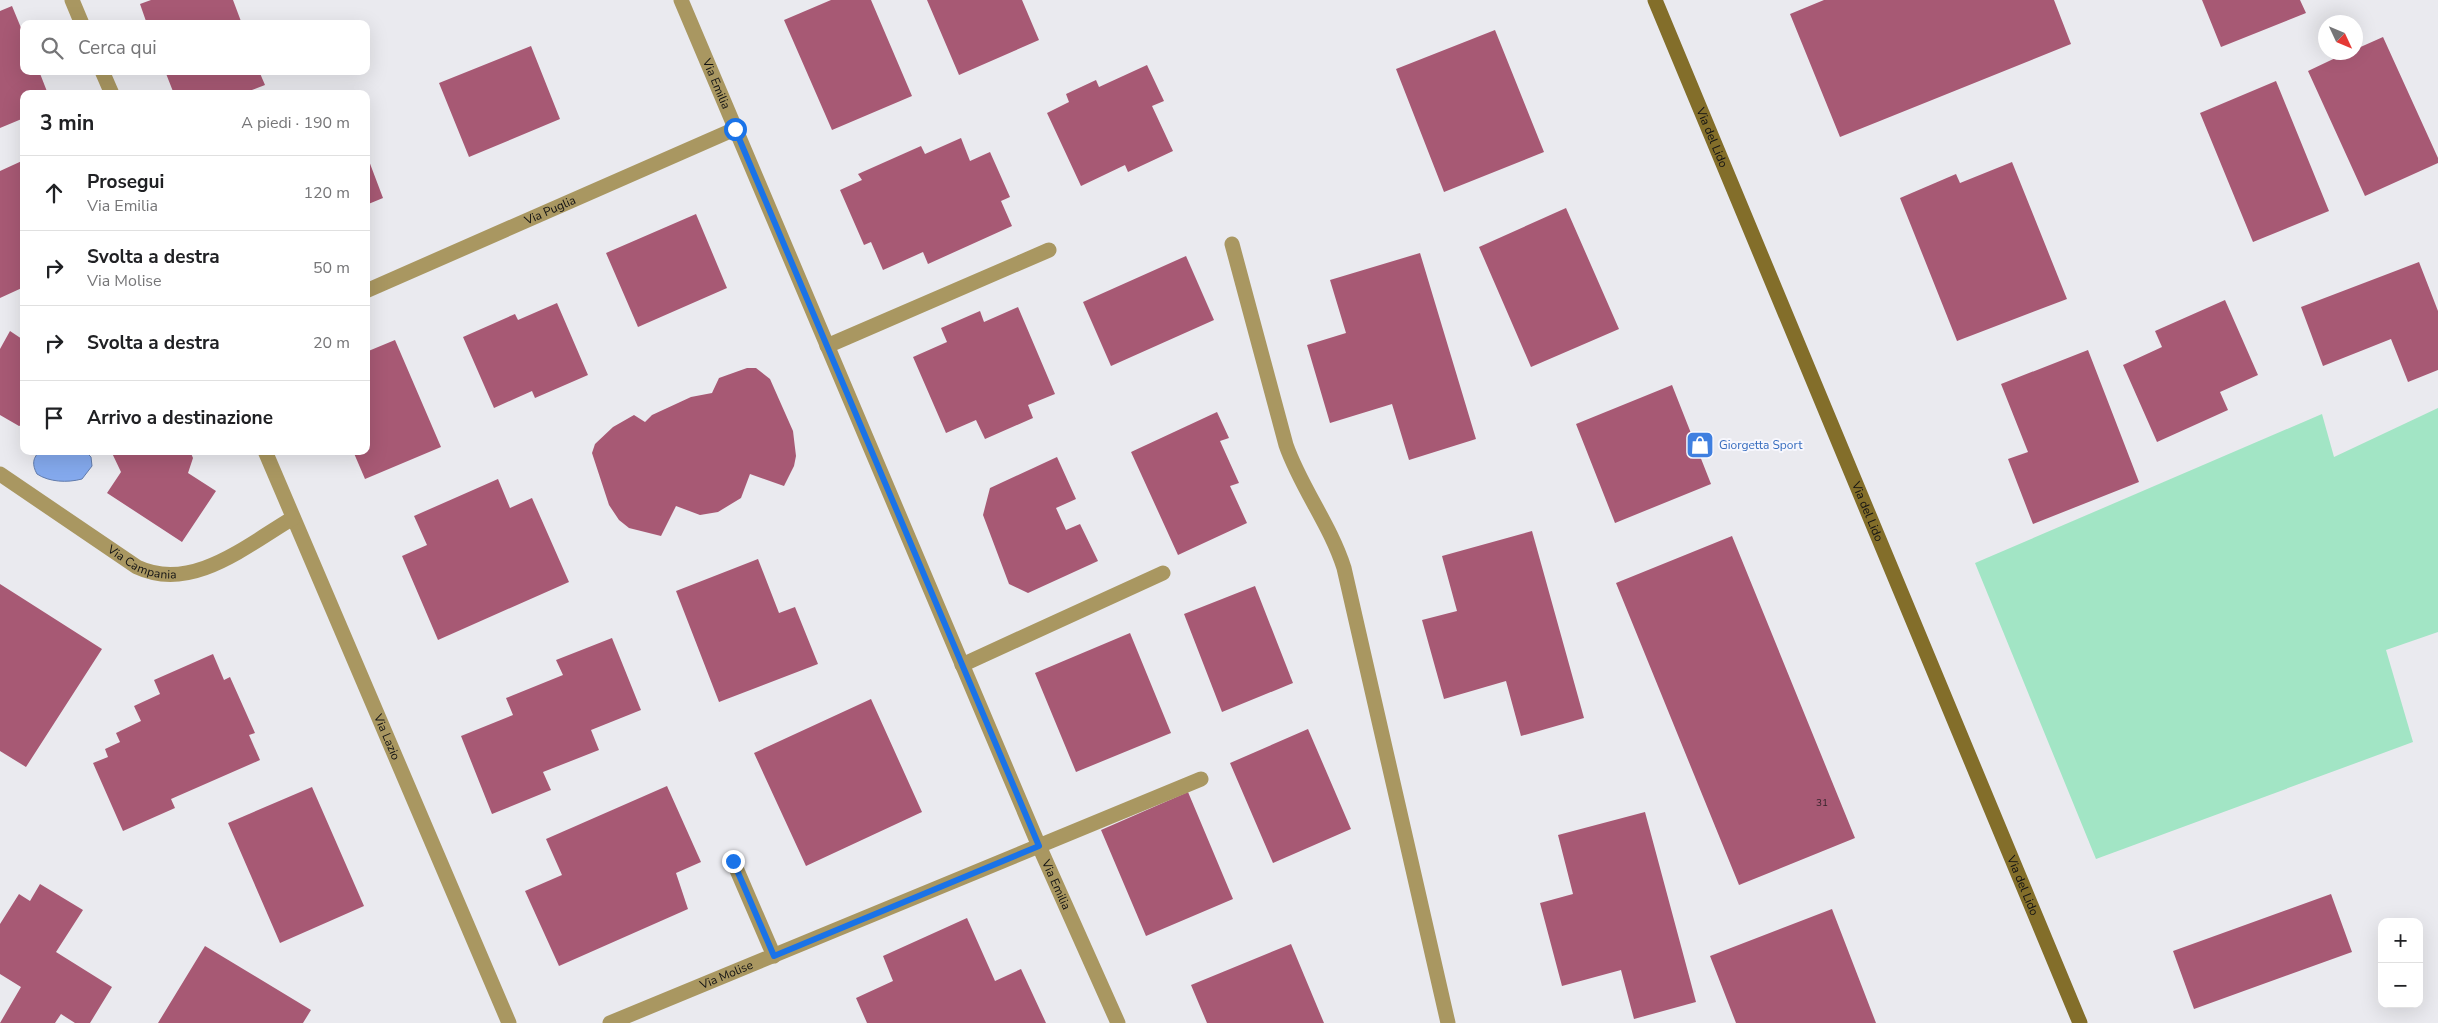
<!DOCTYPE html>
<html lang="it">
<meta charset="utf-8">
<style>
:root{--surface:#fff;--page:#f6f6f6;--text:#202124;--muted:#757577;--line:#e0e0e0}
body{margin:0;font-family:"Nunito Sans",sans-serif;background:var(--page);color:var(--text)}
.controls{position:absolute;right:15px;bottom:15px;display:grid;overflow:hidden;border-radius:10px;box-shadow:0 5px 20px #0002}
.controls button{width:45px;height:45px;display:grid;place-items:center;padding:0;border:0;border-bottom:1px solid var(--line);background:var(--surface);color:var(--text);font:25px sans-serif}
.compass{position:absolute;left:2318px;top:15px;width:45px;height:45px;border-radius:50%;background:var(--surface);box-shadow:0 5px 20px #0002;rotate:134deg}
.stop{position:absolute;width:15px;height:15px;margin:-11px;border:4px solid #1a73e8;border-radius:50%;background:#fff}
.stop.end{background:#1a73e8;border-color:#fff;box-shadow:0 1px 5px #0008}
.list{margin:0;padding:0;list-style:none}
h2{display:flex;justify-content:space-between;align-items:center;height:65px;margin:0;padding:0 20px;font-size:21px}
h2 small{font-size:16px;font-weight:400;color:var(--muted)}
.list li{display:grid;grid-template-columns:32px 1fr auto;gap:15px;align-items:center;box-sizing:border-box;height:75px;padding:0 20px;border-top:1px solid var(--line)}
.list b{display:block;font-size:19px;white-space:nowrap}
.list p{margin:0;font-size:16px;white-space:nowrap;color:var(--muted)}
.list em{font-size:16px;font-style:normal;color:var(--muted)}
.icon{flex:none;width:28px;height:28px;fill:none;stroke:currentColor;stroke-width:2;stroke-linecap:round;stroke-linejoin:round}
.map{position:relative;flex:none;width:2438px;height:1023px;overflow:hidden}
.search{position:absolute;background:var(--surface);box-shadow:0 5px 20px #0002;left:20px;top:20px;width:350px;height:55px;display:flex;align-items:center;gap:12px;box-sizing:border-box;padding:0 18px;border-radius:10px;color:var(--muted);font-size:19px}
.panel{position:absolute;background:var(--surface);box-shadow:0 5px 20px #0002;left:20px;top:90px;width:350px;height:365px;border-radius:10px}
.map>svg:first-child{display:block}
</style>
<div class="map">
<svg width="2438" height="1023" viewBox="0 0 2438 1023">
<rect width="100%" height="100%" fill="#eaeaef"/>
<!-- green -->
<path fill="#a2e5c5" d="M 2438,408 L 2438,632 L 2386,650 L 2413,742 L 2096,859 L 1975,563 L 2322,414 L 2334,457 Z"/>
<!-- water -->
<path fill="#84a9ed" stroke="#627cac" d="M 41,451 L 85,451 L 91,457 L 92,466 L 82,479 C 67,483 49,482 37,474 C 32,465 32,457 41,451 Z"/>
<!-- building -->
<path fill="#a75974" d="M 151,0 L 233,0 L 242,24 L 147,24 L 140,4 Z
M 831,0 L 871,0 L 912,96 L 832,130 L 784,20 Z
M 927,0 L 1022,0 L 1039,40 L 959,75 Z
M 1824,0 L 2054,0 L 2071,44 L 1840,137 L 1790,14 Z
M 2202,0 L 2300,0 L 2306,13 L 2221,47 Z
M 12,6 L 24,35 L 24,71 L 39,71 L 48,94 L 24,94 L 24,118 L 0,128 L 0,11 Z
M 1495,30 L 1544,152 L 1444,192 L 1396,69 Z
M 2383,37 L 2438,158 L 2438,163 L 2365,196 L 2308,71 L 2348,52 L 2356,52 L 2356,49 Z
M 531,46 L 560,119 L 469,157 L 439,83 Z
M 1147,65 L 1164,101 L 1152,106 L 1173,151 L 1128,172 L 1125,165 L 1081,186 L 1047,113 L 1069,102 L 1066,94 L 1096,80 L 1099,87 Z
M 165,71 L 259,71 L 265,85 L 241,94 L 174,94 Z
M 2276,81 L 2329,211 L 2253,242 L 2200,113 Z
M 961,138 L 970,161 L 990,152 L 1010,197 L 1001,201 L 1012,226 L 928,264 L 923,252 L 883,270 L 871,242 L 864,245 L 840,190 L 862,180 L 858,174 L 921,146 L 925,154 Z
M 366,153 L 383,198 L 366,205 Z
M 24,160 L 24,287 L 0,298 L 0,171 Z
M 2012,162 L 2067,299 L 1957,341 L 1900,198 L 1956,174 L 1960,183 Z
M 1566,208 L 1619,329 L 1531,367 L 1479,247 Z
M 696,214 L 727,288 L 638,327 L 606,253 Z
M 1420,253 L 1476,439 L 1409,460 L 1392,404 L 1330,423 L 1307,345 L 1346,333 L 1330,280 Z
M 1186,256 L 1214,320 L 1111,366 L 1083,302 Z
M 2419,262 L 2438,311 L 2438,370 L 2408,382 L 2391,339 L 2323,366 L 2301,307 Z
M 2225,300 L 2258,375 L 2220,392 L 2228,410 L 2157,442 L 2123,365 L 2162,347 L 2155,331 Z
M 557,303 L 588,375 L 535,398 L 532,391 L 494,408 L 463,337 L 515,314 L 518,320 Z
M 1018,307 L 1055,394 L 1028,405 L 1033,418 L 985,439 L 976,420 L 946,433 L 913,357 L 947,342 L 941,328 L 980,311 L 984,322 Z
M 10,331 L 22,339 L 24,336 L 24,424 L 19,426 L 0,415 L 0,349 Z
M 395,340 L 441,447 L 365,479 L 353,451 L 366,451 L 366,352 Z
M 2088,350 L 2139,482 L 2033,524 L 2008,459 L 2028,452 L 2001,384 Z
M 747,368 L 756,368 L 770,379 L 793,431 L 796,456 L 794,466 L 784,486 L 750,474 L 741,498 L 718,512 L 700,515 L 676,506 L 661,536 L 629,528 L 619,520 L 609,505 L 592,453 L 595,444 L 613,427 L 634,415 L 645,422 L 652,415 L 691,397 L 712,393 L 719,378 Z
M 1672,385 L 1711,484 L 1615,523 L 1576,424 Z
M 1217,412 L 1229,438 L 1220,441 L 1239,483 L 1230,486 L 1247,523 L 1178,555 L 1131,452 Z
M 111,451 L 190,451 L 193,458 L 188,473 L 216,491 L 182,542 L 107,493 L 121,472 Z
M 1057,457 L 1076,499 L 1056,508 L 1066,530 L 1080,524 L 1098,561 L 1028,593 L 1009,584 L 983,515 L 990,488 Z
M 498,479 L 510,508 L 532,498 L 569,582 L 438,640 L 402,556 L 427,545 L 414,516 Z
M 1532,531 L 1584,718 L 1521,736 L 1506,681 L 1444,699 L 1422,620 L 1457,611 L 1442,556 Z
M 1732,536 L 1855,838 L 1739,885 L 1616,583 Z
M 758,559 L 779,613 L 795,607 L 818,664 L 719,702 L 676,591 Z
M 0,584 L 102,649 L 26,767 L 0,751 Z
M 1255,586 L 1293,683 L 1222,712 L 1184,614 Z
M 1130,633 L 1171,733 L 1076,772 L 1035,673 Z
M 612,638 L 641,710 L 591,730 L 599,750 L 543,772 L 551,790 L 492,814 L 461,736 L 513,715 L 506,698 L 563,675 L 556,660 Z
M 213,654 L 224,680 L 230,677 L 255,733 L 249,735 L 260,760 L 171,799 L 175,808 L 123,831 L 93,763 L 108,757 L 105,749 L 120,742 L 116,733 L 141,721 L 134,706 L 160,694 L 154,680 Z
M 871,699 L 922,812 L 806,866 L 754,753 Z
M 1308,729 L 1351,829 L 1273,863 L 1230,763 Z
M 667,786 L 701,862 L 676,873 L 688,909 L 559,966 L 525,891 L 562,875 L 546,839 Z
M 312,787 L 364,906 L 280,943 L 228,823 Z
M 1188,792 L 1233,899 L 1146,936 L 1101,830 Z
M 1645,812 L 1696,1002 L 1634,1019 L 1621,970 L 1562,986 L 1540,903 L 1573,894 L 1558,835 Z
M 40,884 L 83,910 L 56,952 L 112,987 L 90,1023 L 75,1023 L 61,1014 L 55,1023 L 0,1023 L 21,987 L 0,974 L 0,924 L 19,894 L 30,901 Z
M 2331,894 L 2352,952 L 2194,1009 L 2173,951 Z
M 1832,909 L 1876,1023 L 1736,1023 L 1710,956 Z
M 967,918 L 995,981 L 1021,969 L 1046,1023 L 867,1023 L 856,998 L 893,981 L 883,956 Z
M 1291,944 L 1324,1023 L 1207,1023 L 1191,985 Z
M 205,946 L 311,1010 L 303,1023 L 158,1023 Z"/>
<g fill="none" stroke-linecap="round" stroke-linejoin="round">
<!-- street -->
<g stroke="#a99761" stroke-width="15">
<path d="M 72,0 L 82,24"/>
<path id="s1" d="M 681,0 L 1039,846 L 1118,1023"/>
<path d="M 102,71 L 112,94"/>
<path d="M 1232,244 L 1286,445 C 1301,488 1330,524 1344,568 L 1448,1023"/>
<path id="s2" d="M 366,291 L 735,129"/>
<path d="M 827,346 L 1049,250"/>
<path id="s3" d="M 265,451 L 509,1023"/>
<path id="s4" d="M 0,474 L 137,567 C 192,593 247,545 293,518"/>
<path d="M 962,665 L 1163,573"/>
<path d="M 733,861 L 774,956"/>
<path id="s5" d="M 610,1023 L 1201,779"/>
</g>
<!-- secondary -->
<path stroke="#836e2a" stroke-width="15" id="s6" d="M 1655,0 L 2080,1023"/>
</g>
<g fill="none" stroke-linecap="round" stroke-linejoin="round">
<!-- route -->
<path stroke="#1a73e8" stroke-width="6" d="M 733,861 L 774,956 L 1039,846 L 735,129"/>
</g>
<!-- icons -->
<defs>
<symbol id="shop-square" viewBox="-11 -11 22 22"><rect x="-9" y="-9" width="18" height="18" rx="4" fill="#3f7fe0" stroke="#f7f7fd"/><path d="M-5-2.5h2.3a2.7 3.5 0 0 1 5.4 0H5L5.5 6h-11ZM-1.5-2.5h3a1.5 2.3 0 0 0-3 0Z" fill="#fff"/></symbol>
</defs>
<g fill-rule="evenodd">
<use href="#shop-square" x="1684" y="429" width="32" height="32"/>
</g>
<g text-anchor="middle" stroke-width="4" stroke-linejoin="round" paint-order="stroke">
<!-- number labels -->
<g font-size="10" fill="#37242b">
<text x="1822" y="806">31</text>
</g>
<!-- street labels -->
<g font-size="12" fill="#121213" stroke="#f7f7fd">
<text dy="4" stroke="none"><textPath href="#s1" startOffset="91">Via Emilia</textPath></text>
<text dy="4" stroke="none"><textPath href="#s6" startOffset="149">Via del Lido</textPath></text>
<text dy="4" stroke="none"><textPath href="#s2" startOffset="201">Via Puglia</textPath></text>
<text dy="4" stroke="none"><textPath href="#s6" startOffset="554">Via del Lido</textPath></text>
<text dy="4" stroke="none"><textPath href="#s4" startOffset="169">Via Campania</textPath></text>
<text dy="4" stroke="none"><textPath href="#s3" startOffset="311">Via Lazio</textPath></text>
<text dy="4" stroke="none"><textPath href="#s1" startOffset="961">Via Emilia</textPath></text>
<text dy="4" stroke="none"><textPath href="#s6" startOffset="959">Via del Lido</textPath></text>
<text dy="4" stroke="none"><textPath href="#s5" startOffset="126">Via Molise</textPath></text>
</g>
<!-- shop labels -->
<g font-size="12" fill="#366cbe" stroke="#f7f7fd" text-anchor="start">
<text x="1719" y="449">Giorgetta Sport</text>
</g>
</g>
</svg>
<div class="controls">
<button>+</button>
<button>−</button>
</div>
<svg class="compass" viewBox="-18 -18 36 36"><path d="M0-13l5 13h-10z" fill="#e53935"/><path d="M0 13l5-13h-10z" fill="#757577"/></svg>
<div class="stop" style="left:735px;top:129px"></div>
<div class="stop end" style="left:733px;top:861px"></div>
<div class="search"><svg class="icon" aria-label="search" viewBox="0 0 24 24"><circle cx="10" cy="10" r="6"/><path d="M15 15l6 6"/></svg>Cerca qui</div>
<section class="panel">
<h2>3 min<small>A piedi · 190 m</small></h2>
<ul class="list">
<li><svg class="icon" aria-label="ahead" viewBox="0 0 24 24"><path d="M12 20V5M6 11l6-6 6 6"/></svg><div><b>Prosegui</b><p>Via Emilia</p></div><em>120 m</em></li>
<li><svg class="icon" aria-label="right" viewBox="0 0 24 24"><path d="M7 20v-9h11M14 6l5 5-5 5"/></svg><div><b>Svolta a destra</b><p>Via Molise</p></div><em>50 m</em></li>
<li><svg class="icon" aria-label="right" viewBox="0 0 24 24"><path d="M7 20v-9h11M14 6l5 5-5 5"/></svg><div><b>Svolta a destra</b></div><em>20 m</em></li>
<li><svg class="icon" aria-label="arrive" viewBox="0 0 24 24"><path d="M6 21V4h12l-3 4 3 4H6"/></svg><div><b>Arrivo a destinazione</b></div></li>
</ul>
</section>
</div>
